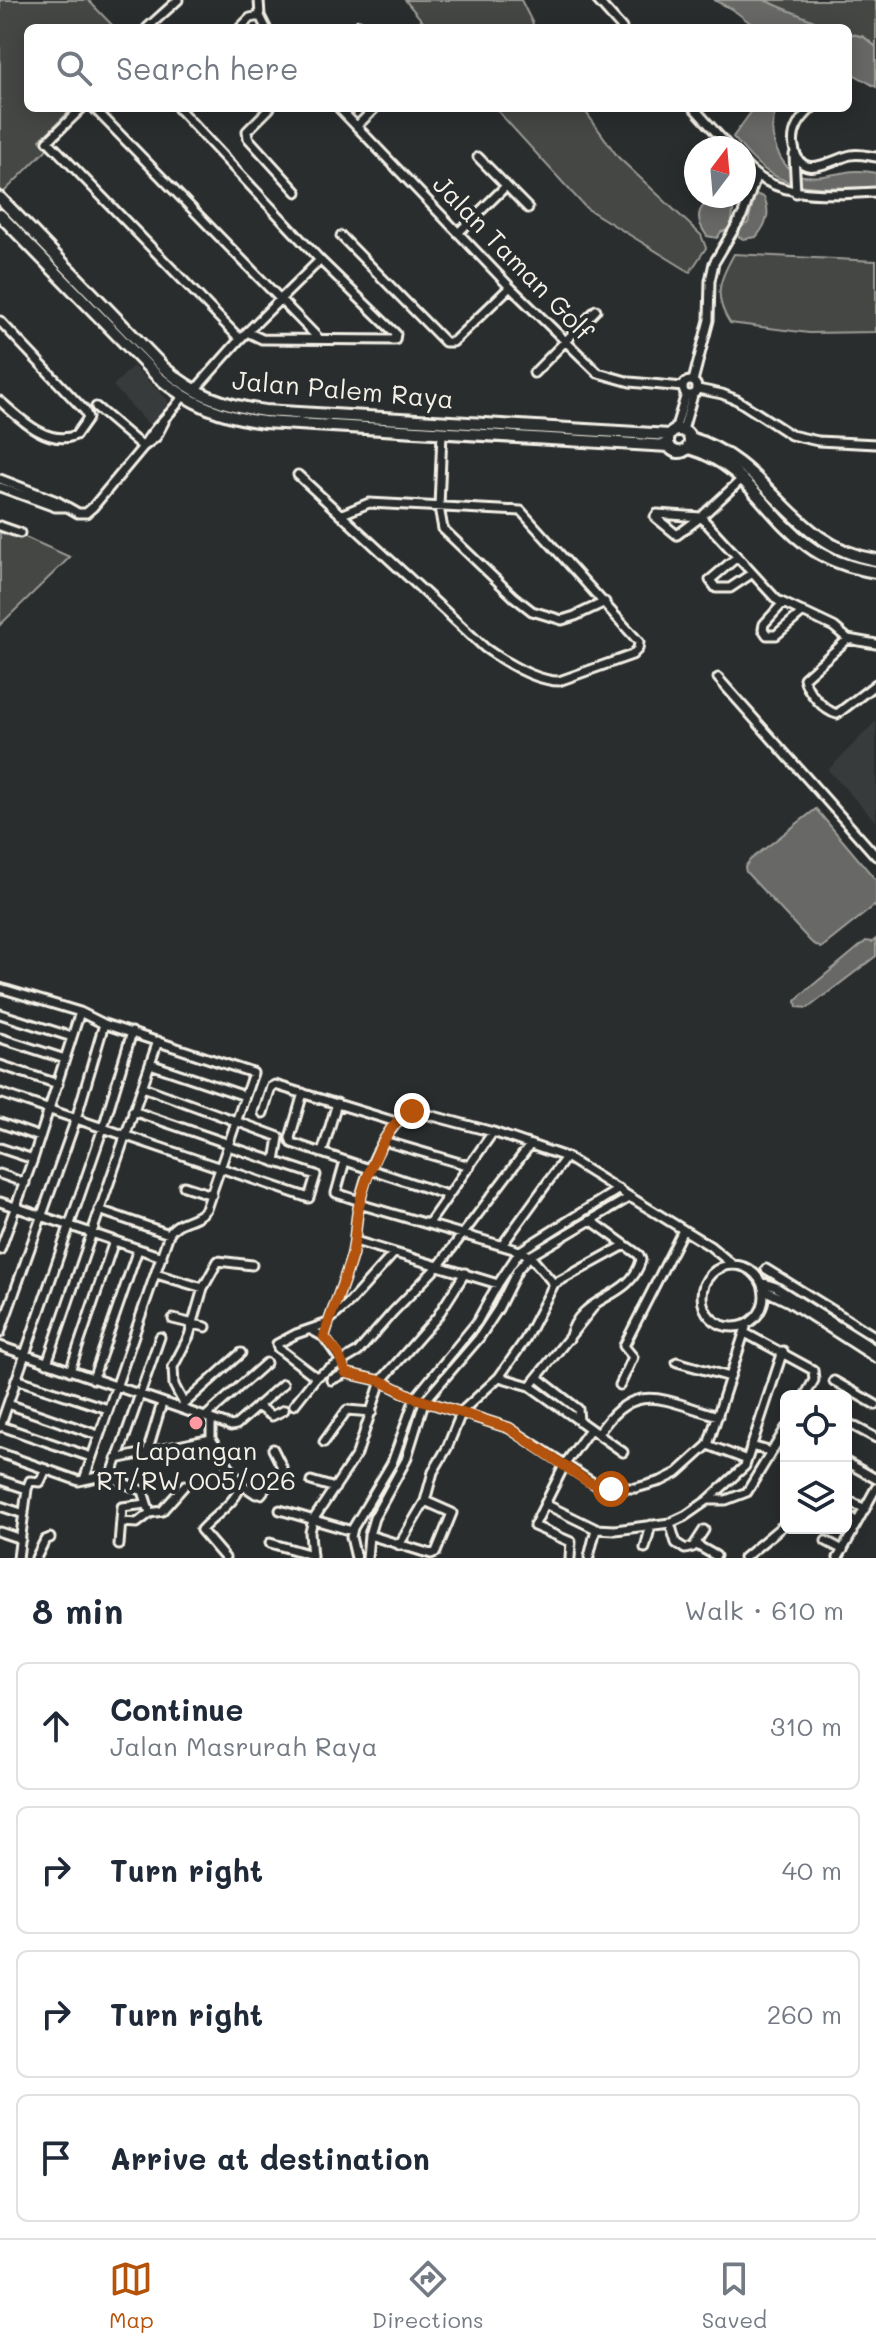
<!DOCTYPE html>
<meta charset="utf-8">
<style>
:root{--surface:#fff;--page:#f2f2f3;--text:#1f2937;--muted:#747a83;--line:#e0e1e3;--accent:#b45309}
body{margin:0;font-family:Mali,sans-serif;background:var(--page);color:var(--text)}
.controls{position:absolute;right:24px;bottom:24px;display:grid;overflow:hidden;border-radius:12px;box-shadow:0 4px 20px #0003}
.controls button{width:72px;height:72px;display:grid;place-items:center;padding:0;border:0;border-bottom:2px solid var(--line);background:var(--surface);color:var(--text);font:40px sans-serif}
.compass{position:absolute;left:684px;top:136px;width:72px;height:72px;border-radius:50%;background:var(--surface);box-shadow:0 4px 20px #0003;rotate:16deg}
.stop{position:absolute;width:24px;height:24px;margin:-18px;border:6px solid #b45309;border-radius:50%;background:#fff}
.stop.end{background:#b45309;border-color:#fff;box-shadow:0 2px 8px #0008}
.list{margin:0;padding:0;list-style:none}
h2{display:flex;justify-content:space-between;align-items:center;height:104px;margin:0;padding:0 32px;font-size:34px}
h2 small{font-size:26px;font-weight:400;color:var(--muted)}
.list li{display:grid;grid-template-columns:52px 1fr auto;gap:24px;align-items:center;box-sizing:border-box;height:128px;margin:0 16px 16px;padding:0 16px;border:2px solid var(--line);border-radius:12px}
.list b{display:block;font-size:30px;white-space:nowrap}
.list p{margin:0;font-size:26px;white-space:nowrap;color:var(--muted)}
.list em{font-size:26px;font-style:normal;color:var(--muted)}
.icon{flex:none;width:44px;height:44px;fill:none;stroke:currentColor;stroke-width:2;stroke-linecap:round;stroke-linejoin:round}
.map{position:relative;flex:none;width:876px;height:1558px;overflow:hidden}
.search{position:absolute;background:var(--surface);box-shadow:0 4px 20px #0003;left:24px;right:24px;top:24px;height:88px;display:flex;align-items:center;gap:20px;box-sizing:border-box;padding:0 28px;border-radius:12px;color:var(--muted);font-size:30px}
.sheet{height:680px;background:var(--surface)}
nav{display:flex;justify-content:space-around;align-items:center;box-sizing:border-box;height:112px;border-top:2px solid var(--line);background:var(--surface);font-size:22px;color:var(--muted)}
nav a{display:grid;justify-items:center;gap:4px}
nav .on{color:var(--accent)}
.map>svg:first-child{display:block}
</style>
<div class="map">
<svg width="876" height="1558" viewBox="0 0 876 1558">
<rect width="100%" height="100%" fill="#2a2d2e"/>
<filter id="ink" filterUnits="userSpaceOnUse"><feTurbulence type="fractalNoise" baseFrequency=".0125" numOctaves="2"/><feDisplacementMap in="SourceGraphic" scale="16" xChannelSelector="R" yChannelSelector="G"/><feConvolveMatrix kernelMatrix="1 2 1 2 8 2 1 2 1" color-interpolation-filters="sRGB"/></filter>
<g filter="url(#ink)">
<!-- built -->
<path fill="#373a3a" d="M 133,366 L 168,400 L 169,410 L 151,427 L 113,386 Z
M 876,721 L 876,822 L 828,770 Z"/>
<!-- green -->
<path fill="#444645" stroke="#9c9c96" stroke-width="2" d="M 0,0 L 88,0 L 115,28 L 28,28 L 28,108 L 73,108 L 40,140 L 47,149 L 3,193 L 0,191 Z
M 405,0 L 521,0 L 535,28 L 428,28 Z
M 764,0 L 876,0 L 876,47 L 864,37 L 848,33 L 848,28 C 825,28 784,13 764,0 Z
M 495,108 L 583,108 L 618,157 L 701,235 L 706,248 L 690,272 L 586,208 Z
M 734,254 L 876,261 L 876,332 L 809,333 L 730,323 C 712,295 720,280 734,254 Z
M 0,526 L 70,557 L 0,625 Z"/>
<!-- water -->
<path fill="#676866" stroke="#9f9f9a" stroke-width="2" d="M 714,0 L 764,0 L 831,28 L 757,28 L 732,9 Z
M 848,33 L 864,37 L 876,47 L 876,87 L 848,71 Z
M 754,108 L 778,108 C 765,130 776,158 794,174 C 827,183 845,165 876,173 L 876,187 C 837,187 791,194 759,165 C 749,157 742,147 733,137 Z
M 755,194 L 764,197 C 771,213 767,224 756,237 L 743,239 L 727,230 L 721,232 L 717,238 L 707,236 C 687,209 708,196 735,196 L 732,221 L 742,226 L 748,223 Z
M 816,809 L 876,880 L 876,908 L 874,906 L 821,948 L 811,942 L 746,872 L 745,867 L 750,860 Z
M 876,939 L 876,956 L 808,1008 L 797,1007 L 796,1001 L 801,995 L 866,941 L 872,942 Z"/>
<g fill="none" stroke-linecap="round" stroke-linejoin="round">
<defs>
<path id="street" d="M 259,0 L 260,16 L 266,28
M 597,0 L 622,28
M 359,25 L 362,28
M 147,28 L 178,0
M 240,28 L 250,18 L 260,16
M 82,108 L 48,141 L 240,339
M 94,108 L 319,339
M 178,108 L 320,260 L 240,339 L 194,391
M 270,108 L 247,131 L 248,138 L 297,192
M 339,108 L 510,287 L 598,373 L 630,382 L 683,387
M 694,108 L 730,148
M 812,108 C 801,118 791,130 794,147 C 800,183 832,159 851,155 C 859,153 868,156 876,157
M 357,126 L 375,108
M 794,155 L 796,193
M 478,157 L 528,208
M 744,164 C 777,201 831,194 876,192
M 458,233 L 506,186
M 341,236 L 445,342 L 453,342 L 510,287
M 0,321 L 85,411 L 88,418 L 76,435 C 48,447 19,418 0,401
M 247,332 L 262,339 L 395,340 L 396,334 L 320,260
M 534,373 L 596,310
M683 388a7 7 0 1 1 14 0a7 7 0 1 1-14 0Z
M 693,381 L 709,320 L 710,281 L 714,263 L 743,214 L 756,177
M 698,389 L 722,394 L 737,400 L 791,435 L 818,441 L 876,444
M 96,407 L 143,447
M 675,430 L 686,394
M 683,430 L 693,395
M 442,433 L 439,507 L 443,529 L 514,597 L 532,611 L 562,620 L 575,616 L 605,602
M 144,445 C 153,427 171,415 183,396
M 298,475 L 485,648 C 505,662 535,681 559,681 L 632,655 L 638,649 L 639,642 L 521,511 L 369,503 L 340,515
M 743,478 L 701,517 L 677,535 L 655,517 L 657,514 L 701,517 L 777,600 L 834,627 L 848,639 L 876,644
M 0,479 L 57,501 L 78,513 L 86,513 L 93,507 L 143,447 L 156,437 L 164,422
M 0,487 L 55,507 L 65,507
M 0,526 L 20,533
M 737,557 L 710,580 L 716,588 L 730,588 L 751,574
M 783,603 L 764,624 L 763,629 L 767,635 L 776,635 L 803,612
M 848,639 L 804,678 C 806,690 824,711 837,714 L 876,684
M 718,678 L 876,856
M 0,988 L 80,1012 L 104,1024 L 253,1073 L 206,1209 C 197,1222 177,1219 169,1234 L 84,1480
M 0,1014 L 72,1037
M 0,1038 L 65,1059
M 150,1064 L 245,1096
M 0,1065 L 58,1084
M 143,1087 L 279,1137 L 275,1162
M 0,1093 L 309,1198 L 316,1175 L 228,1146
M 303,1093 L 290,1138 L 292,1143 L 447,1195
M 133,1111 L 229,1144
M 263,1113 L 271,1087 L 275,1085 L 396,1122
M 0,1123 L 40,1137
M 384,1141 L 470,1166
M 0,1148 L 33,1159
M 322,1153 L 337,1103
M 345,1161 L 336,1193 L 360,1201
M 0,1174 L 25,1183
M 184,1186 L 212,1195
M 0,1202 L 162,1257
M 359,1204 L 520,1251 L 530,1256 L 554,1284
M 99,1210 L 169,1234
M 429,1223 L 493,1132
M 355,1241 L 498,1284
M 503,1244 L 566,1157
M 0,1250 L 33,1159 L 80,1012
M702 1296a31 31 0 1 1 62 0a31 31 0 1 1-62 0Z
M 766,1269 L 876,1337
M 156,1274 L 203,1288
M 761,1282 L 776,1287 L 876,1350
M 764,1290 L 789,1302 L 876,1358
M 332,1318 L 350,1302 L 394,1253
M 173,1319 L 206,1327
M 311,1330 L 324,1337 L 343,1364
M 0,1333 L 76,1119 L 104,1024
M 745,1333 L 813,1370 L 814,1380 L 805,1396
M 324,1337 C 332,1310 344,1283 352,1255 C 356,1239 355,1222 359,1206 C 365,1174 382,1134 406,1113 L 418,1112 L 493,1132 L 566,1157 L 630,1197
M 569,1339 C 580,1292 629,1303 641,1260 L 639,1255 L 592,1221
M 0,1346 L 231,1426 L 236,1425 L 283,1384
M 677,1362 L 730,1377
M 47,1363 L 158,1041
M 70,1371 L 114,1241
M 316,1377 L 278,1348 L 277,1344 L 296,1334 L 328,1323
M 499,1377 L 530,1386 L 623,1452
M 538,1378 L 578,1409 L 579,1421
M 16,1379 L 108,1409
M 93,1379 L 138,1249
M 331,1380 L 346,1373 L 381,1381 L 415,1398 L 509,1428 L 601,1488 L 636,1488 L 661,1481 L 677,1473 L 708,1445 L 747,1324
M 834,1381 L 876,1405
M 620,1385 L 633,1357 L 624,1346 L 683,1230
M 530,1386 L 595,1305
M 8,1404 L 98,1435
M 184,1404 L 174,1385 L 173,1367 L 189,1336 L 203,1288 L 218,1261 L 252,1265
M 184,1404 L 241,1353
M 294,1405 L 316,1377 L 358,1352 L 393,1312 L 440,1264 L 530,1145
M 257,1406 L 272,1416 L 284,1410
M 205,1417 L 266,1363
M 211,1420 L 211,1439 L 241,1484 C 237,1502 213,1516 201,1530 L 225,1558
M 846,1422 L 876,1438
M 1,1426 L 91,1457
M 0,1427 L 103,1128 L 132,1032
M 598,1434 C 634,1378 665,1401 718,1416
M 324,1442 L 347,1410 L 372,1412
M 708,1445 L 747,1460
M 751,1446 L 772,1452
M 0,1453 L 79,1481 L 112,1474
M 147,1453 L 162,1403
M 116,1459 L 211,1439
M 846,1462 L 876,1479
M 112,1474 L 160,1337
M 112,1474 L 117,1480 L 143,1491 L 150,1513 L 137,1523 L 121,1522
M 0,1480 L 27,1489 L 30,1481 L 40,1482 L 46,1469
M 311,1481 L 335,1488
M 241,1484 L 256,1494 L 261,1494 L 282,1467 L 273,1449
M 846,1499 L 865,1509
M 708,1500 L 745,1466 L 783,1351
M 545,1504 L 596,1529 L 615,1530 L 670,1523 L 685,1516 L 708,1500 L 726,1500 L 747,1492 L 786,1428
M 0,1506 L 24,1514
M 280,1510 L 352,1531
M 150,1513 L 162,1511 L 185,1485
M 846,1514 L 857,1522
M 670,1523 L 676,1543 L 685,1549 L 693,1547 L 704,1530
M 854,1528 L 876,1488
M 0,1532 L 21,1539
M 369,1535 L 431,1554 L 436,1552 L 452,1513 L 425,1501
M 826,1541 L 843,1550
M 270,1543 L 312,1555
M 695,1544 L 716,1556
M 119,1545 L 122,1507 L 146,1504
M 399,1545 L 425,1501 L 433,1472 L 447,1448 L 462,1411 L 499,1377 L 525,1340 L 554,1284 L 625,1245
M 645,1548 L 651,1525
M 589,1557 L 596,1529
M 18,1558 L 27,1489
M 36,1558 L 45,1540 L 50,1538
M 312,1558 L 310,1532 L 313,1520 L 357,1454 L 381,1381 L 437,1317 L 465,1273
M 356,1558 L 351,1537 L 353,1528 L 392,1463 L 415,1398 L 477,1322 L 498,1284 L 520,1251 L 619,1189
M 367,1558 L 369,1535 L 374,1518 L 406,1460 L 424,1402 L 479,1338 L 498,1309 L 518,1269 L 530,1256 L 630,1197 L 710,1246 L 733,1265
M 570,1558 L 571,1542 L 534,1526 L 565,1464 L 590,1429
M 744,1558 L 786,1523
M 838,1558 L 852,1533"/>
<path id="secondary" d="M 0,198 L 164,368 C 195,395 225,406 265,411 L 670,435
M 0,215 L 158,377 C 190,404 222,417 264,422 L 669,446
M668 441a11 11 0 1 1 22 0a11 11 0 1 1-22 0Z
M 690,438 C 771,461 789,546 876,560
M 689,448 C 748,465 762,512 807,545 C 828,561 851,568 876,572"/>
</defs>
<!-- street casing -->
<use href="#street" stroke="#f4f1e8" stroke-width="13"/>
<!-- secondary casing -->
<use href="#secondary" stroke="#f4f1e8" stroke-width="16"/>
<!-- street -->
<use href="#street" stroke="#2a2d2e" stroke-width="7"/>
<!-- secondary -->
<use href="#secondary" stroke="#2a2d2e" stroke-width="10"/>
</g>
</g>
<g fill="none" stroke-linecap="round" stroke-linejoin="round" filter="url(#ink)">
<!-- route -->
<path stroke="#b45309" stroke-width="10" d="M 412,1111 C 387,1118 364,1182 359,1206 C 355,1222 356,1239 352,1255 C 344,1283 332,1310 324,1337 L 338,1353 L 346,1373 L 381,1381 L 415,1398 L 509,1428 L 588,1482 L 611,1489"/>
</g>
<!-- markers -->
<circle fill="#ff9aa2" stroke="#2a2d2e" stroke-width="3" cx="196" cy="1423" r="8"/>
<g text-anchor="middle" stroke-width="8" stroke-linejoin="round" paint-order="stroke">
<!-- street labels -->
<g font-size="26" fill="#f4f1e8" stroke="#2a2d2e">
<text transform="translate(513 258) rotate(46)" y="9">Jalan Taman Golf</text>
<text transform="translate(343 390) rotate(5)" y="9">Jalan Palem Raya</text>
</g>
<!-- poi labels -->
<g font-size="26" fill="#f4f1e8" stroke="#2a2d2e">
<text x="196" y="1460">Lapangan<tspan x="196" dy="30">RT/RW 005/026</tspan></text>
</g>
</g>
</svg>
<div class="controls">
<button><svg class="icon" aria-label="locate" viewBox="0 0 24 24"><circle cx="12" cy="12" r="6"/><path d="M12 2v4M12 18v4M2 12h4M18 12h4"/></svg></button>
<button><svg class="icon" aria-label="layers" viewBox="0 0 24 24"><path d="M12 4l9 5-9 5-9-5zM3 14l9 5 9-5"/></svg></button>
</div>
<svg class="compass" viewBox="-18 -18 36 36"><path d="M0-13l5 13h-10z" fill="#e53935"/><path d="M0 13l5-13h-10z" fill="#747a83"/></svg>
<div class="stop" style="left:611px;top:1489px"></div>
<div class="stop end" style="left:412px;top:1111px"></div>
<div class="search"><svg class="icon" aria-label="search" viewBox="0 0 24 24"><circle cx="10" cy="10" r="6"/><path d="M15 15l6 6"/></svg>Search here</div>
</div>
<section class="sheet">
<h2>8 min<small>Walk · 610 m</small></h2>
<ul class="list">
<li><svg class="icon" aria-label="ahead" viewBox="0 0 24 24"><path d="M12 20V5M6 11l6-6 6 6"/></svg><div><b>Continue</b><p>Jalan Masrurah Raya</p></div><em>310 m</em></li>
<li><svg class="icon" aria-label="right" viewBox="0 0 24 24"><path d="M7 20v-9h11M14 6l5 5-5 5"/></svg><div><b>Turn right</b></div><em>40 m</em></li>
<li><svg class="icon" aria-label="right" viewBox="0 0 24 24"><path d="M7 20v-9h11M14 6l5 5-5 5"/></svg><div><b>Turn right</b></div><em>260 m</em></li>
<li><svg class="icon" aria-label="arrive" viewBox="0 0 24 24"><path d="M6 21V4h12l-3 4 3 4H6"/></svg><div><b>Arrive at destination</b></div></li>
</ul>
</section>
<nav>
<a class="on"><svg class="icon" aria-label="map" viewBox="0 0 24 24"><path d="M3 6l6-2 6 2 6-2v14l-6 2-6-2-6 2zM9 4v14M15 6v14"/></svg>Map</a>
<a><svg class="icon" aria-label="directions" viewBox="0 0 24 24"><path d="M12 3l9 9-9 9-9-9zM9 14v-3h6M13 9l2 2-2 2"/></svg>Directions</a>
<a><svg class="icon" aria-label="saved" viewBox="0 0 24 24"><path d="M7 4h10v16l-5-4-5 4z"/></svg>Saved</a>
</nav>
